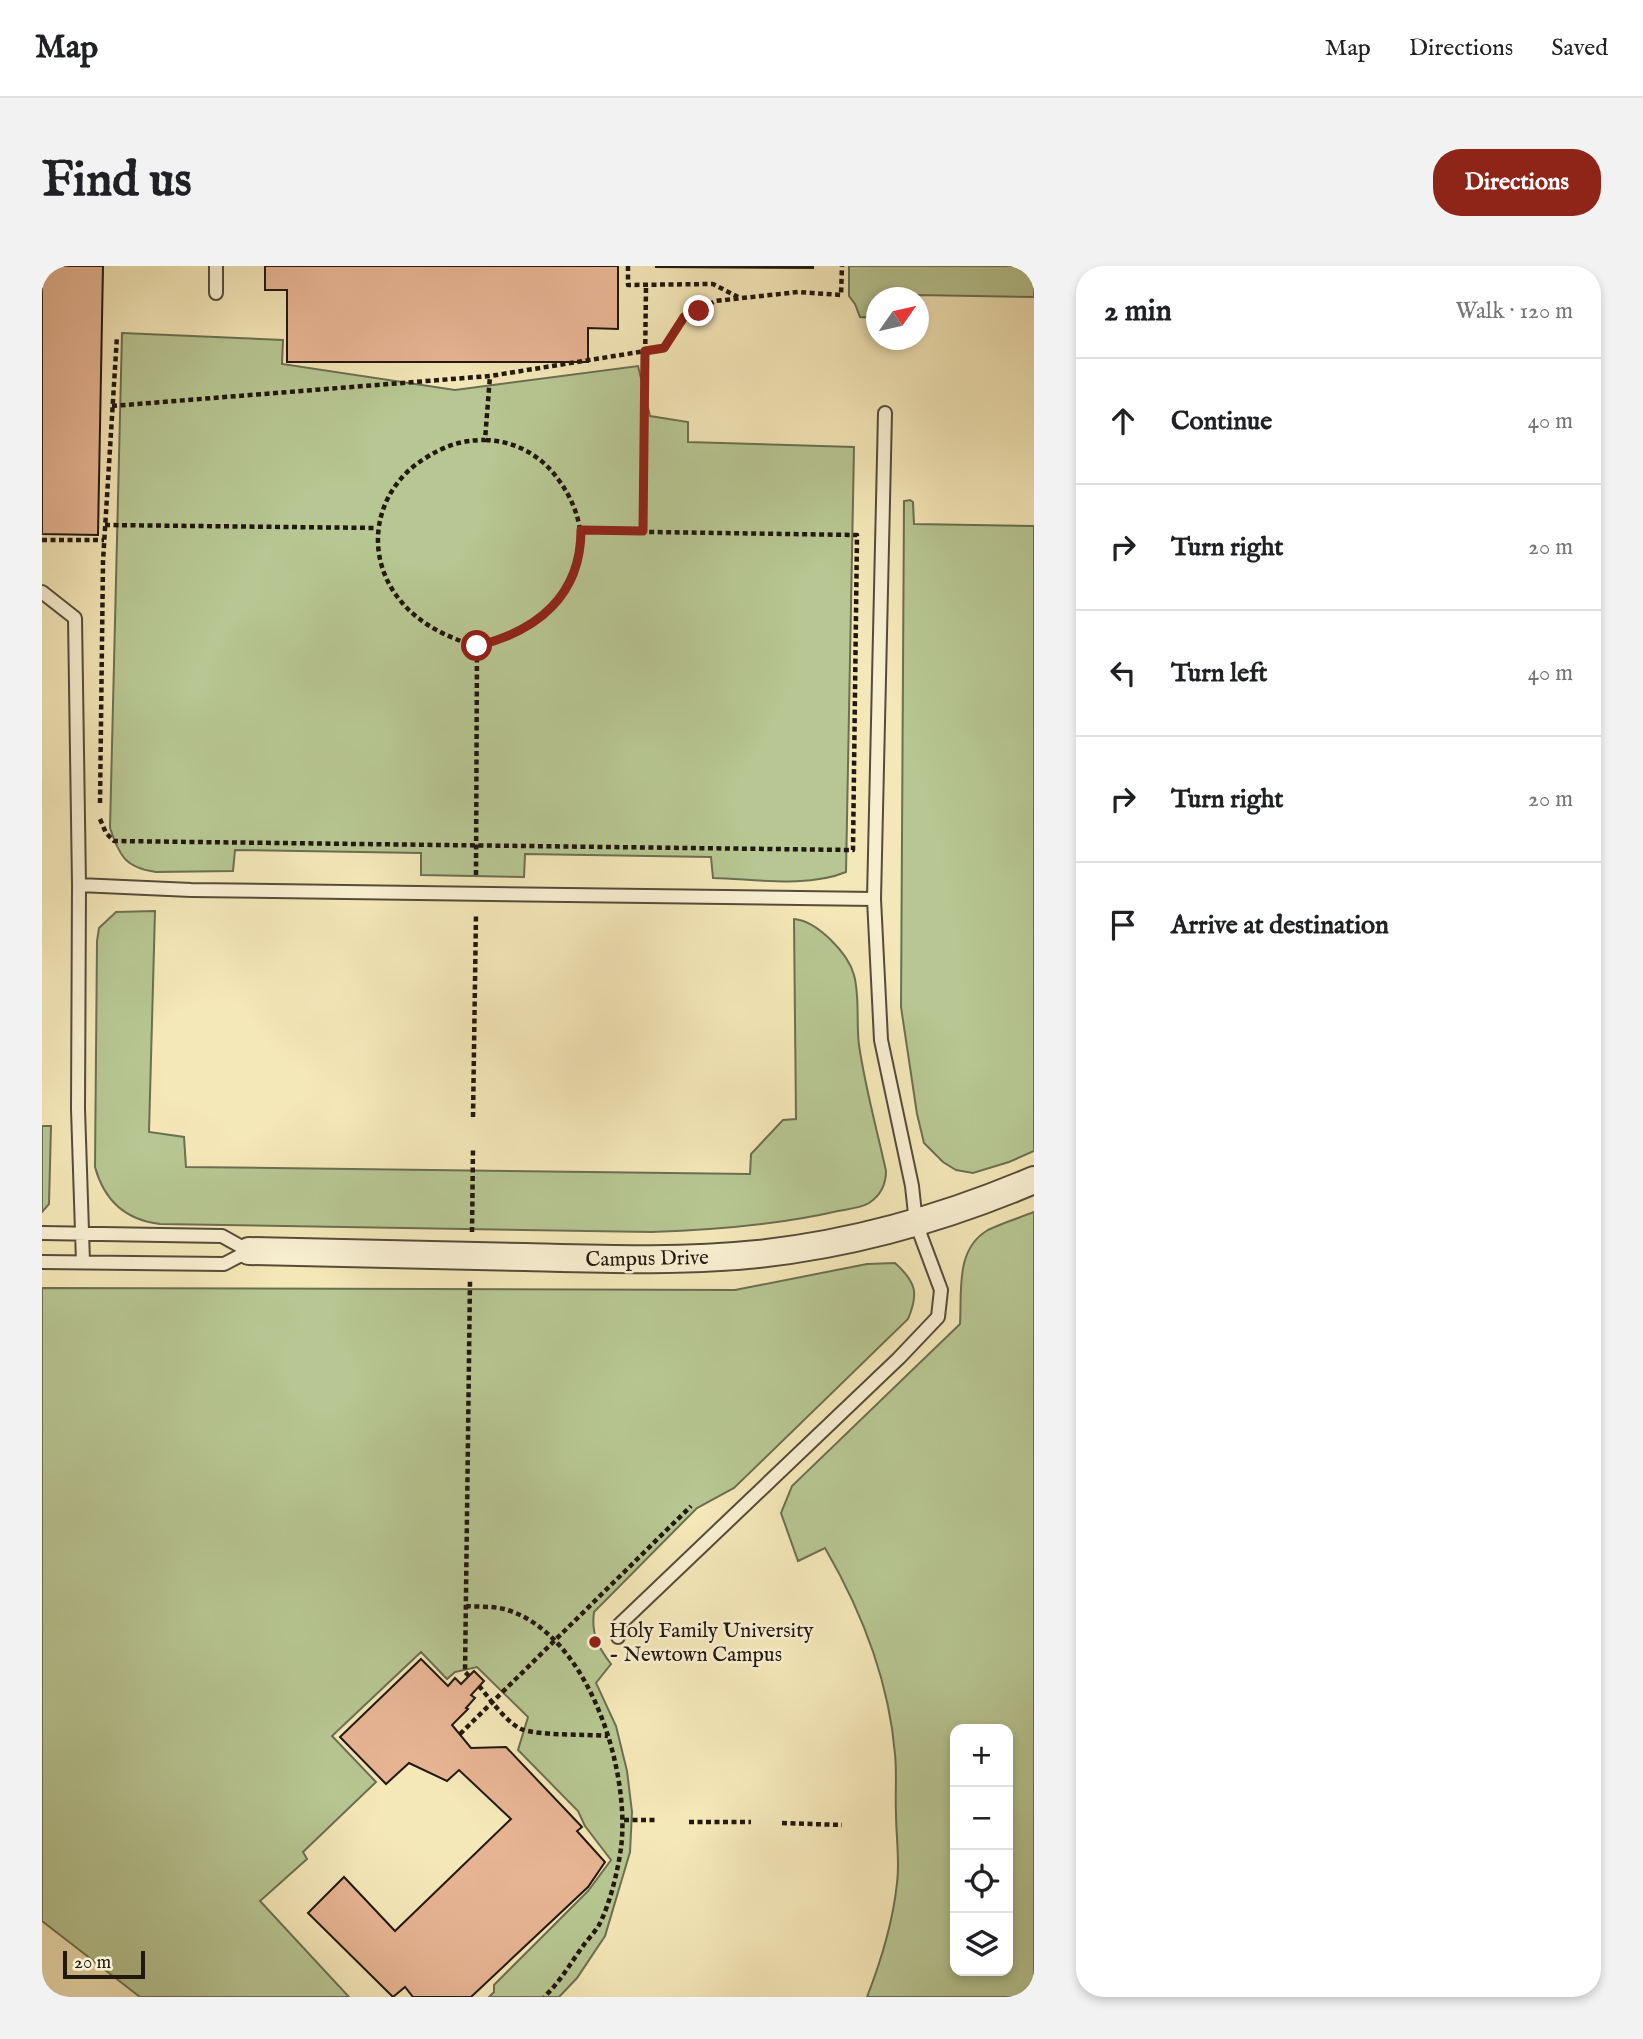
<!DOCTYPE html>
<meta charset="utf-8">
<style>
:root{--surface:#fff;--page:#f2f2f2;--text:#202124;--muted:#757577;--line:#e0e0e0;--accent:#8f2418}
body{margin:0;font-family:"IM FELL English",serif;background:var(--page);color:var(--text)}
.controls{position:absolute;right:21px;bottom:21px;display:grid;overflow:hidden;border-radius:14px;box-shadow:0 4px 10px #0003}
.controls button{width:63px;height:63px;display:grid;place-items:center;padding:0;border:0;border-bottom:2px solid var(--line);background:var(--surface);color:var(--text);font:35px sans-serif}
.compass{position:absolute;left:824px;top:21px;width:63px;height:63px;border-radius:50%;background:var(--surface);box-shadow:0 4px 10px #0003;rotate:56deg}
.scale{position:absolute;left:21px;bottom:18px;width:82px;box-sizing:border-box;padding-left:7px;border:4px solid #21180f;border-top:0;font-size:19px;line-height:24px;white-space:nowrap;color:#21180f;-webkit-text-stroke:5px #f8efd1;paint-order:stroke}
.stop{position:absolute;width:21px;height:21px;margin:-16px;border:5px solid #8f2418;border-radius:50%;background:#fff}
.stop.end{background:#8f2418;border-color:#fff;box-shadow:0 2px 7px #0008}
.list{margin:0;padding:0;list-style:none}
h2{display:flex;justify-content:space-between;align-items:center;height:91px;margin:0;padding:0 28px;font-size:30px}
h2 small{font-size:23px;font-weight:400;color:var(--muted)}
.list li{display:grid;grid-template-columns:46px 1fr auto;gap:21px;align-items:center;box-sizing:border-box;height:126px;padding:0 28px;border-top:2px solid var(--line)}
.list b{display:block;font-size:26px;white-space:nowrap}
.list em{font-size:23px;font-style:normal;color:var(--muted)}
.icon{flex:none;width:38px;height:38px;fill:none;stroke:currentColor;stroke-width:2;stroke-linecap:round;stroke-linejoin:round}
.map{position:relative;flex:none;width:992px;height:1731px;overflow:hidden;border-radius:28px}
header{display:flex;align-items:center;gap:42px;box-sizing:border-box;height:98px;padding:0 35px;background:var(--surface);border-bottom:2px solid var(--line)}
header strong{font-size:33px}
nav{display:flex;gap:38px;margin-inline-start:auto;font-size:24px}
.intro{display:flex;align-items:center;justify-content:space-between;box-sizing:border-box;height:168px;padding:0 42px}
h1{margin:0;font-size:49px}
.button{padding:18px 32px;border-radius:28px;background:var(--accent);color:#fff;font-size:24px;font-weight:700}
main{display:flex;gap:42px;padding:0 42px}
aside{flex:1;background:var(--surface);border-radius:28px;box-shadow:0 4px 10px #0003}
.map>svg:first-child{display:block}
</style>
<header>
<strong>Map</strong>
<nav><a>Map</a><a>Directions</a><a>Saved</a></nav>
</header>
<div class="intro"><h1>Find us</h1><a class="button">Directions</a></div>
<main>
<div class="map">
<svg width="992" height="1731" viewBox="0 0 992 1731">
<rect width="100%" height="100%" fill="#f4e7b8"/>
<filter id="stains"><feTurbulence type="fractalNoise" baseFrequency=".00286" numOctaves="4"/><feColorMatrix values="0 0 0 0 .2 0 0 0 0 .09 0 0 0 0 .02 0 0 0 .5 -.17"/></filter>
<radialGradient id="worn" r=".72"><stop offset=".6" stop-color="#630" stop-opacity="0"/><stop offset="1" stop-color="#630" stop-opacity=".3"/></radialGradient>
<!-- green -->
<path fill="#b7c692" stroke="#6c6f50" stroke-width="2" fill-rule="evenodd" d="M 807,0 L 992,0 L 992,31 L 875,29 L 874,31 L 834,32 L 834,52 L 818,51 L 813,38 L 807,30 Z
M 80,67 L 241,74 L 240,98 L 413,124 L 596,100 L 608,150 L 646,156 L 646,176 L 812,181 L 804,606 C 765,622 713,613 671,612 L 669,591 L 483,588 L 482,611 L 379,609 L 379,587 L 193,584 L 191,605 L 114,606 C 83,602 77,589 68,562 Z
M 868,234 L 871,236 L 872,258 L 992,260 L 992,885 L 967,896 L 931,907 L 914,904 L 901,896 L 882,877 L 875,848 L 859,741 L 862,235 Z
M 113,645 L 107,866 L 142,871 L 144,901 L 708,908 L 709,888 L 741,854 L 754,853 L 752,653 C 775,655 806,687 812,709 C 818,731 814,757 817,779 C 823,821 835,864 844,905 C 844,919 839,929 827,937 C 819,942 806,943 796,945 C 736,959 671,964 609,966 L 118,958 C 83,954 62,934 53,901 L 55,675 L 57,662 L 74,646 Z
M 0,860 L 9,860 L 7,938 L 0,946 Z
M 992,946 L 992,1731 L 825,1731 C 839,1695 851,1656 855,1617 C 858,1595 854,1570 854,1547 C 853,1528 855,1508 853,1488 C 847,1416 819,1344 783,1282 L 756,1295 L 739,1247 L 750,1220 L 918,1058 C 920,1025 913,983 946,964 C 960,957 977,952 992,946 ZM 913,1463 L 966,1463 L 966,1705 L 913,1705 Z
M 853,997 C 874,1016 877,1027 866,1053 L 692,1222 L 655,1242 L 552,1346 C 549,1368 556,1381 569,1398 L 554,1417 L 574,1460 L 585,1505 L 590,1546 L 588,1586 L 563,1670 L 535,1712 L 517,1731 L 447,1731 L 452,1726 L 452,1719 L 546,1625 L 569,1594 L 543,1560 L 536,1545 L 476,1484 L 486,1451 L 435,1401 L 413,1406 L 405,1413 L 379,1386 L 290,1470 L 334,1516 L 261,1586 L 265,1593 L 218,1635 L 307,1731 L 98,1731 L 0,1655 L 0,1022 L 693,1024 L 825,998 Z"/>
<!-- building -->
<path fill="#e7b493" stroke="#21180f" stroke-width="2" d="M 0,0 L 61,0 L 56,269 L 0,268 Z
M 223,0 L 576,0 L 576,63 L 546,62 L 546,96 L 245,96 L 245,24 L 223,24 Z
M 614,0 L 771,0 L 771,2 L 614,1 Z
M 379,1393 L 406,1420 L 413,1412 L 419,1418 L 432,1405 L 442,1415 L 429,1429 L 433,1432 L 424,1442 L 426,1443 L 410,1459 L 429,1482 L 464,1481 L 540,1561 L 535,1565 L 563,1596 L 546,1621 L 429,1731 L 371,1731 L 363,1721 L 351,1731 L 266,1647 L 302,1611 L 353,1665 L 469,1553 L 417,1504 L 405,1515 L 367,1497 L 344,1518 L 298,1471 Z"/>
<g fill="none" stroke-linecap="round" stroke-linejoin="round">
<defs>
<path id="service" d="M 174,27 L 174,0
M 0,326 L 33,352 L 37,619 L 36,843 L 41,996
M 37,619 L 149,624 L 832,633
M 0,967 L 180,970 L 207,985
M 0,996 L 182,998 L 207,985
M 576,1371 L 576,1360 L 857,1092 L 896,1051 L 899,1024 L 874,957 L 870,920 L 839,774 L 832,633 L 843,147"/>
<path id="minor" d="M 207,985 C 299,987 391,989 483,991 C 561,993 638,996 716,988 C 810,978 905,951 992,914"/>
</defs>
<!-- service casing -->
<use href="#service" stroke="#564c39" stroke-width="16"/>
<!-- minor casing -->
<use href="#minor" stroke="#564c39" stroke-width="30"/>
<!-- path -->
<path stroke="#21180f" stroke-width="4.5" stroke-dasharray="5 3.5" stroke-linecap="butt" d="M 586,0 L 586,19 L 671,18 L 696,31
M 70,140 L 448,110 L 622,82 L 642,51 L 657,45 L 673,35 L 756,26 L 799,29 L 800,0
M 63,259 L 335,262
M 601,265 L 604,19
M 0,274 L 62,274
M 435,380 C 516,361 572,289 516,213 C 498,188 472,175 443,174
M 58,537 L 61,295 L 75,70
M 58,553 L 64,567 L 72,575 L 811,584 L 815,269 L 539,265
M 434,609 L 435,380 C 405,372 373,356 354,329 C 321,283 335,222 382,193 C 402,180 419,174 443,174 L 448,110
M 431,851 L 434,648
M 430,966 L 431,883
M 424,1340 C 436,1341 450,1340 462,1343 C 546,1366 589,1504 579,1582 C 576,1604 568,1638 557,1659 C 553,1666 546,1673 541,1680 C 528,1698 518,1716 502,1731
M 427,1410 L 423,1406 L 428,1014
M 437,1420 C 449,1434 463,1455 479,1463 C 497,1470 544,1468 566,1470
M 418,1468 L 649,1240
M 582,1554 L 615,1554
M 647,1556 L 709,1556
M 740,1557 L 800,1559"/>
<!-- service -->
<use href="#service" stroke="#f8efd1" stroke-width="12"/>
<!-- minor -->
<use href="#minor" stroke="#f8efd1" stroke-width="26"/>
</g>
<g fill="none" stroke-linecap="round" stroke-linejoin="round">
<!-- route -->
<path stroke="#8f2418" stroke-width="9" d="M 435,380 C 495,365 539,330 539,264 L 601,265 L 603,85 L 622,82 L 642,51 L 657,45"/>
</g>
<!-- markers -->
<circle fill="#8f2418" stroke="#f8efd1" stroke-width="2.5" cx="553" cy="1376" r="7"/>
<g text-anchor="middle" stroke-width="5" stroke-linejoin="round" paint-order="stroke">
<!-- street labels -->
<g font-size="21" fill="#21180f" stroke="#f8efd1">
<text transform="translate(605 992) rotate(-1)" y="7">Campus Drive</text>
</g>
<!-- poi labels -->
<g font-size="21" fill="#21180f" stroke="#f8efd1" text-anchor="start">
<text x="567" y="1371">Holy Family University<tspan x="567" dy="24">- Newtown Campus</tspan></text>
</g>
</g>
<rect width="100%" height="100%" filter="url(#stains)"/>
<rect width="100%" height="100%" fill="url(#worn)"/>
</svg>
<div class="controls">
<button>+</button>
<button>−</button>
<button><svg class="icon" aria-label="locate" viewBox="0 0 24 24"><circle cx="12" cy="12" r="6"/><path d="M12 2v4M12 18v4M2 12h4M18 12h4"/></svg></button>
<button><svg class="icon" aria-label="layers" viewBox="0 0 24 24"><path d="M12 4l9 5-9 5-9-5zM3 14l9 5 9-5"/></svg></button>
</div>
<svg class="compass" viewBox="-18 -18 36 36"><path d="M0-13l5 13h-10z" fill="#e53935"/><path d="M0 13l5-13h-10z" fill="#757577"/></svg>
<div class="scale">20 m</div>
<div class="stop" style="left:435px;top:380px"></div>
<div class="stop end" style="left:657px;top:45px"></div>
</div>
<aside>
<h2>2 min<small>Walk · 120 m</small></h2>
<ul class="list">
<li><svg class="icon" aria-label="ahead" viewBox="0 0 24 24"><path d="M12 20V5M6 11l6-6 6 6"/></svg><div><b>Continue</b></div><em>40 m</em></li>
<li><svg class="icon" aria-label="right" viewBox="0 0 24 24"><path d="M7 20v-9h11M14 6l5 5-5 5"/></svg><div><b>Turn right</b></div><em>20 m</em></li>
<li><svg class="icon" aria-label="left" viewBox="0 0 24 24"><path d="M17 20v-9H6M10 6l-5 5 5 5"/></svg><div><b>Turn left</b></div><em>40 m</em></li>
<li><svg class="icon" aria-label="right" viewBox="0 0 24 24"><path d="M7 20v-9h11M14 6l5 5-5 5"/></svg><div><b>Turn right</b></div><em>20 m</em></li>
<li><svg class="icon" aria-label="arrive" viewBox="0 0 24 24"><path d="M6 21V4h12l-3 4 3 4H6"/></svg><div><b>Arrive at destination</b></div></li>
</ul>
</aside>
</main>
